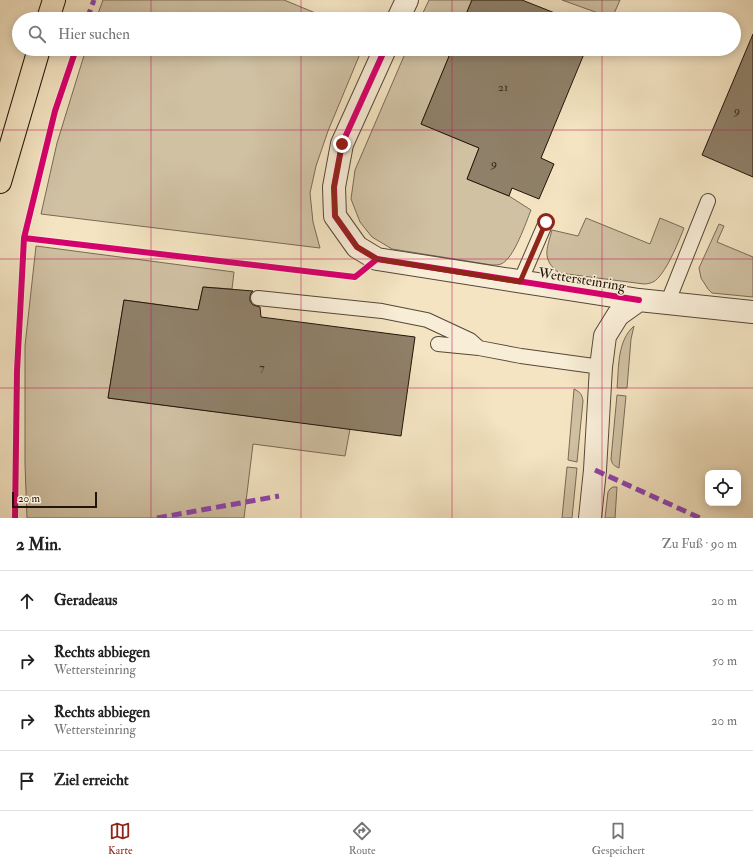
<!DOCTYPE html>
<html lang="de">
<meta charset="utf-8">
<style>
:root{--surface:#fff;--page:#f2f2f2;--text:#222;--muted:#767676;--line:#e0e0e0;--accent:#8f2418}
body{margin:0;font-family:"IM FELL Double Pica",serif;background:var(--page);color:var(--text)}
.controls{position:absolute;right:12px;bottom:12px;display:grid;overflow:hidden;border-radius:8px;box-shadow:0 2px 10px #0003}
.controls button{width:36px;height:36px;display:grid;place-items:center;padding:0;border:0;border-bottom:1px solid var(--line);background:var(--surface);color:var(--text);font:20px sans-serif}
.scale{position:absolute;left:12px;bottom:10px;width:85px;box-sizing:border-box;padding-left:4px;border:2px solid #211409;border-top:0;font-size:11px;line-height:14px;white-space:nowrap;color:#211409;-webkit-text-stroke:3px #f8edd7;paint-order:stroke}
.stop{position:absolute;width:12px;height:12px;margin:-9px;border:3px solid #8f2418;border-radius:50%;background:#fff}
.stop.end{background:#8f2418;border-color:#fff;box-shadow:0 1px 4px #0008}
.list{margin:0;padding:0;list-style:none}
h2{display:flex;justify-content:space-between;align-items:center;height:52px;margin:0;padding:0 16px;font-size:17px}
h2 small{font-size:13px;font-weight:400;color:var(--muted)}
.list li{display:grid;grid-template-columns:26px 1fr auto;gap:12px;align-items:center;box-sizing:border-box;height:60px;padding:0 16px;border-top:1px solid var(--line)}
.list b{display:block;font-size:15px;white-space:nowrap}
.list p{margin:0;font-size:13px;white-space:nowrap;color:var(--muted)}
.list em{font-size:13px;font-style:normal;color:var(--muted)}
.icon{flex:none;width:22px;height:22px;fill:none;stroke:currentColor;stroke-width:2;stroke-linecap:round;stroke-linejoin:round}
.map{position:relative;flex:none;width:753px;height:518px;overflow:hidden}
.search{position:absolute;background:var(--surface);box-shadow:0 2px 10px #0003;left:12px;right:12px;top:12px;height:44px;display:flex;align-items:center;gap:10px;box-sizing:border-box;padding:0 14px;border-radius:22px;color:var(--muted);font-size:15px}
.sheet{height:292px;background:var(--surface)}
nav{display:flex;justify-content:space-around;align-items:center;box-sizing:border-box;height:56px;border-top:1px solid var(--line);background:var(--surface);font-size:11px;color:var(--muted)}
nav a{display:grid;justify-items:center;gap:2px}
nav .on{color:var(--accent)}
.map>svg:first-child{display:block}
</style>
<div class="map">
<svg width="753" height="518" viewBox="0 0 753 518">
<rect width="100%" height="100%" fill="#f4e4c2"/>
<filter id="stains"><feTurbulence type="fractalNoise" baseFrequency=".005" numOctaves="4"/><feColorMatrix values="0 0 0 0 .2 0 0 0 0 .09 0 0 0 0 .02 0 0 0 .5 -.17"/></filter>
<radialGradient id="worn" r=".72"><stop offset=".6" stop-color="#630" stop-opacity="0"/><stop offset="1" stop-color="#630" stop-opacity=".3"/></radialGradient>
<!-- green -->
<path fill="#d0c1a3" stroke="#786a56" d="M 103,0 L 284,0 L 330,19 L 96,19 Z
M 429,0 L 472,0 L 464,19 L 420,19 Z
M 562,0 L 620,0 L 612,18 Z
M 86,49 L 362,49 L 328,131 L 316,166 L 310,193 L 313,222 L 320,248 L 41,214 L 57,143 Z
M 407,49 L 452,49 L 421,124 L 479,148 L 467,179 L 509,196 L 531,210 C 526,222 514,259 501,264 C 499,265 495,265 492,265 L 392,249 L 372,237 L 360,222 L 351,199 L 355,170 Z
M 586,218 L 650,244 L 660,218 L 684,228 C 679,241 665,276 653,282 C 651,283 647,284 644,284 L 559,273 C 541,259 547,249 552,230 L 578,236 Z
M 719,224 L 724,226 L 717,242 L 753,257 L 753,297 L 712,293 L 708,289 L 701,278 L 699,268 Z
M 36,246 L 234,272 L 232,289 L 203,287 L 198,310 L 124,300 L 108,398 L 350,429 L 345,456 L 253,444 L 244,518 L 27,518 L 25,464 L 25,346 Z
M 634,326 L 631,339 L 627,388 L 617,388 C 619,367 617,341 634,326 Z
M 574,389 C 580,392 582,394 583,401 L 577,462 L 568,460 Z
M 617,395 L 626,396 L 619,468 C 614,466 612,464 611,459 Z
M 567,467 L 577,468 L 572,518 L 562,518 Z
M 613,487 L 617,487 L 615,518 L 605,518 L 608,492 L 610,489 Z"/>
<!-- building -->
<path fill="#8f8069" stroke="#211409" d="M 472,0 L 522,0 L 570,19 L 464,19 Z
M 753,34 L 753,177 L 702,155 Z
M 452,49 L 586,49 L 541,158 L 554,164 L 539,199 L 512,188 L 509,196 L 467,179 L 479,148 L 421,124 Z
M 203,287 L 253,291 L 251,293 L 250,297 L 250,301 L 253,305 L 260,307 L 261,317 L 415,337 L 401,436 L 108,398 L 124,300 L 198,310 Z"/>
<g fill="none" stroke-linecap="round" stroke-linejoin="round">
<defs>
<path id="service" d="M 520,282 L 546,222
M 258,298 L 382,311 L 427,320 L 470,340 L 479,348
M 667,304 L 708,201
M 438,344 L 479,348 L 521,356 L 601,367"/>
<path id="minor" d="M 398,19 L 407,0
M 385,49 L 342,144 L 334,187 L 335,216 L 357,247 L 377,259 L 639,300
M 590,518 L 595,470 L 601,367 L 605,336 L 618,315 L 639,300 L 753,312"/>
<path id="trunk" d="M 48,19 L 54,0
M 0,182 L 39,49"/>
</defs>
<!-- service casing -->
<use href="#service" stroke="#564837" stroke-width="16"/>
<!-- minor casing -->
<use href="#minor" stroke="#564837" stroke-width="24"/>
<!-- trunk casing -->
<use href="#trunk" stroke="#211409" stroke-width="24"/>
<!-- service -->
<use href="#service" stroke="#f8edd7" stroke-width="14"/>
<!-- minor -->
<use href="#minor" stroke="#f8edd7" stroke-width="22"/>
<!-- trunk -->
<use href="#trunk" stroke="#f4e4c2" stroke-width="22"/>
<!-- quiet -->
<path stroke="#8e44ad" stroke-width="5" stroke-dasharray="10 5" stroke-linecap="butt" d="M 87,19 L 94,0
M 595,470 L 700,518
M 157,518 L 279,496"/>
<defs>
<path id="cycleway" d="M 385,49 L 342,144 L 334,187 L 335,216 L 357,247 L 377,259 L 639,300
M 24,238 L 355,277 L 377,259
M 15,518 L 17,371 L 24,238 L 55,111 L 76,49"/>
</defs>
<!-- cycleway casing -->
<use href="#cycleway" stroke="#f8edd7" stroke-width="8"/>
<!-- cycleway -->
<use href="#cycleway" stroke="#d6006c" stroke-width="6"/>
</g>
<g fill="none" stroke-linecap="round" stroke-linejoin="round">
<!-- route -->
<path stroke="#8f2418" stroke-width="5" d="M 342,144 L 334,187 L 335,216 L 357,247 L 377,259 L 520,282 L 546,222"/>
</g>
<!-- grid -->
<path fill="none" stroke="#c2185b" stroke-width="1" stroke-opacity="0.55" d="M 151,0 L 151,19M 301,0 L 301,19M 452,0 L 452,19M 602,0 L 602,19M 151,49 L 151,518M 301,49 L 301,518M 452,49 L 452,518M 602,49 L 602,518M 0,130 L 753,130M 0,259 L 753,259M 0,388 L 753,388"/>
<g text-anchor="middle" stroke-width="3" stroke-linejoin="round" paint-order="stroke">
<!-- number labels -->
<g font-size="12" fill="#3c2f21">
<text x="503" y="91">21</text>
<text x="737" y="114">9</text>
<text x="494" y="167">9</text>
<text x="262" y="371">7</text>
</g>
<!-- street labels -->
<g font-size="14" fill="#211409" stroke="#f8edd7">
<text transform="translate(582 279) rotate(9)" y="5">Wettersteinring</text>
</g>
</g>
<rect width="100%" height="100%" filter="url(#stains)"/>
<rect width="100%" height="100%" fill="url(#worn)"/>
</svg>
<div class="controls">
<button><svg class="icon" aria-label="locate" viewBox="0 0 24 24"><circle cx="12" cy="12" r="6"/><path d="M12 2v4M12 18v4M2 12h4M18 12h4"/></svg></button>
</div>
<div class="scale">20 m</div>
<div class="stop" style="left:546px;top:222px"></div>
<div class="stop end" style="left:342px;top:144px"></div>
<div class="search"><svg class="icon" aria-label="search" viewBox="0 0 24 24"><circle cx="10" cy="10" r="6"/><path d="M15 15l6 6"/></svg>Hier suchen</div>
</div>
<section class="sheet">
<h2>2 Min.<small>Zu Fuß · 90 m</small></h2>
<ul class="list">
<li><svg class="icon" aria-label="ahead" viewBox="0 0 24 24"><path d="M12 20V5M6 11l6-6 6 6"/></svg><div><b>Geradeaus</b></div><em>20 m</em></li>
<li><svg class="icon" aria-label="right" viewBox="0 0 24 24"><path d="M7 20v-9h11M14 6l5 5-5 5"/></svg><div><b>Rechts abbiegen</b><p>Wettersteinring</p></div><em>50 m</em></li>
<li><svg class="icon" aria-label="right" viewBox="0 0 24 24"><path d="M7 20v-9h11M14 6l5 5-5 5"/></svg><div><b>Rechts abbiegen</b><p>Wettersteinring</p></div><em>20 m</em></li>
<li><svg class="icon" aria-label="arrive" viewBox="0 0 24 24"><path d="M6 21V4h12l-3 4 3 4H6"/></svg><div><b>Ziel erreicht</b></div></li>
</ul>
</section>
<nav>
<a class="on"><svg class="icon" aria-label="map" viewBox="0 0 24 24"><path d="M3 6l6-2 6 2 6-2v14l-6 2-6-2-6 2zM9 4v14M15 6v14"/></svg>Karte</a>
<a><svg class="icon" aria-label="directions" viewBox="0 0 24 24"><path d="M12 3l9 9-9 9-9-9zM9 14v-3h6M13 9l2 2-2 2"/></svg>Route</a>
<a><svg class="icon" aria-label="saved" viewBox="0 0 24 24"><path d="M7 4h10v16l-5-4-5 4z"/></svg>Gespeichert</a>
</nav>
